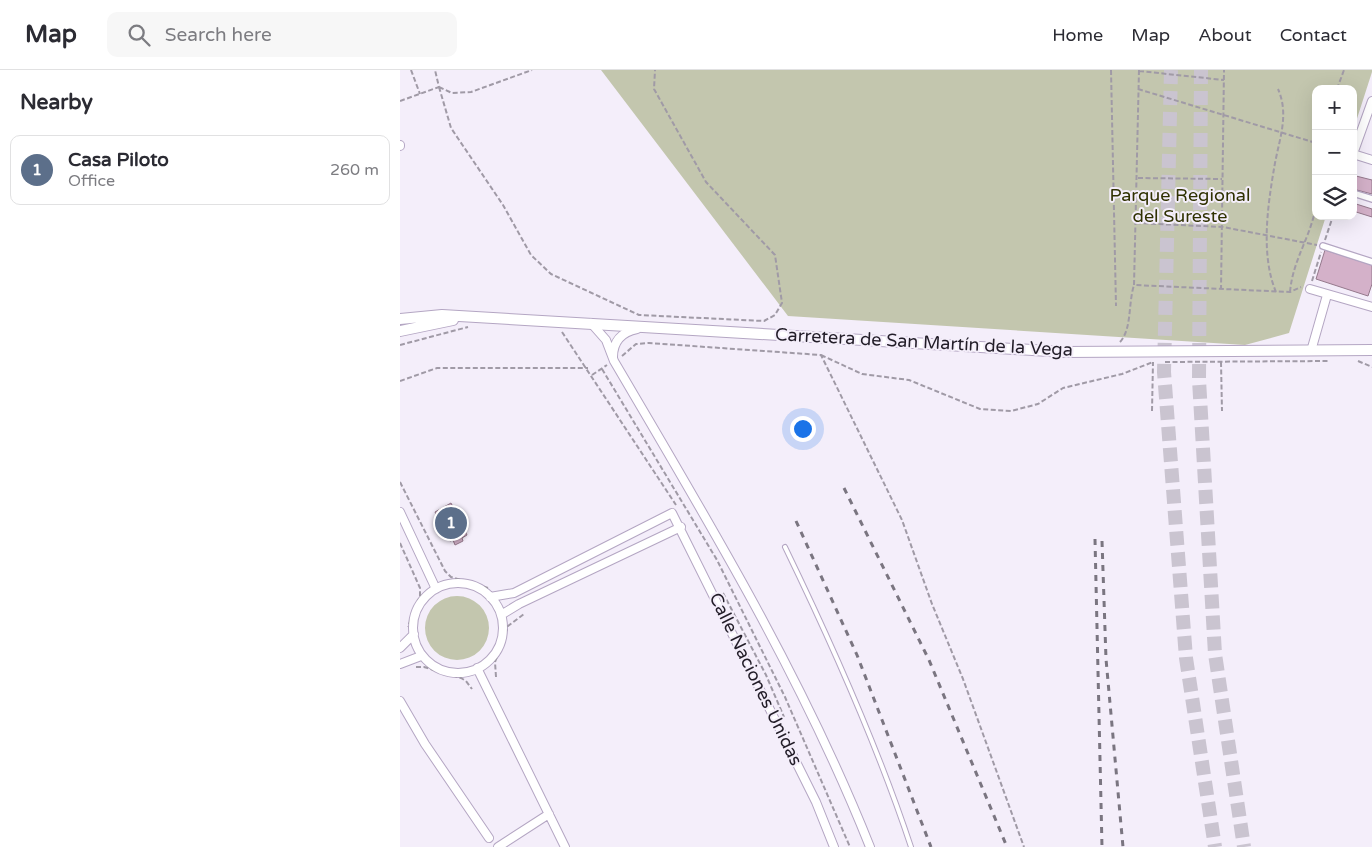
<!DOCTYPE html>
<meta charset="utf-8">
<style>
:root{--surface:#fff;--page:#f7f7f7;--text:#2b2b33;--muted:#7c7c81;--line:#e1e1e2;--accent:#111827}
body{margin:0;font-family:"Varela Round",sans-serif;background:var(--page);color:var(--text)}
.controls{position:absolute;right:15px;top:15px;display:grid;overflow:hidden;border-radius:10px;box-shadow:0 5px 20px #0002}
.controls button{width:45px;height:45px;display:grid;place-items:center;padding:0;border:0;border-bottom:1px solid var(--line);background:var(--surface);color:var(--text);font:25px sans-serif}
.you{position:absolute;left:402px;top:358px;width:18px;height:18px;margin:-12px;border:4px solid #fff;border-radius:50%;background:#1a73e8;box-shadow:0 0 0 8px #1a73e833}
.badge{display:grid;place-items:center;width:32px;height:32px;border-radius:50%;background:var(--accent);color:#fff;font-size:16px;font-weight:700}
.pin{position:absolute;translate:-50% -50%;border:2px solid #fff;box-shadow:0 1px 5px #0006}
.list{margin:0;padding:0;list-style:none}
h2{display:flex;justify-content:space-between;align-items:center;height:65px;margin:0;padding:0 20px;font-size:21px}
h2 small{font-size:16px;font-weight:400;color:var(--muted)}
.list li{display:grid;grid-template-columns:32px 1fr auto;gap:15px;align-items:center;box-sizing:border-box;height:70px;margin:0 10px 10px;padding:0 10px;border:1px solid var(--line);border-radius:10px}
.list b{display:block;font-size:19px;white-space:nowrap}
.list p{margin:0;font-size:16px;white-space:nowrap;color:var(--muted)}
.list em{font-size:16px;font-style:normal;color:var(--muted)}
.icon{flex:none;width:28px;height:28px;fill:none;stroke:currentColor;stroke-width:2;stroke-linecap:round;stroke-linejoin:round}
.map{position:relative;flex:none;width:972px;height:777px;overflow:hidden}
header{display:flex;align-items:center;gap:30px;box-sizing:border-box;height:70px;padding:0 25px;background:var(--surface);border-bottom:1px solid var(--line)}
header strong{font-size:24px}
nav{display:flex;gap:28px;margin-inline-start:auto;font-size:18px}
.search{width:350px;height:45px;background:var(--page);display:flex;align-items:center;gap:12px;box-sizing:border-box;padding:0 18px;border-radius:10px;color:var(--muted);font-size:19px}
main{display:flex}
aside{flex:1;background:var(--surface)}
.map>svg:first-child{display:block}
</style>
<header>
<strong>Map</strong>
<div class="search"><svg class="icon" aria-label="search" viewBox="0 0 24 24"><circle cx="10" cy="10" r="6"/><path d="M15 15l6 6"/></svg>Search here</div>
<nav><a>Home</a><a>Map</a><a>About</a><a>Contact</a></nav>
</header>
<main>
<aside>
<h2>Nearby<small></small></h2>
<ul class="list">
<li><span class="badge" style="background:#5c6f8a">1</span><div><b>Casa Piloto</b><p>Office</p></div><em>260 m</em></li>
</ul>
</aside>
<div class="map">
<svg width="972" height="777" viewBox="0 0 972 777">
<rect width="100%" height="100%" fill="#f4eefa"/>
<!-- green -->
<path fill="#c3c6ae" d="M 201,0 L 972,0 L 972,2 L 953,61 L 953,19 L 916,19 L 916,146 L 926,146 L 889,263 L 845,275 L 388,246 Z
M25 558a32 32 0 1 1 64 0a32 32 0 1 1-64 0Z"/>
<!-- building -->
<path fill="#d4b1c9" stroke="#95798c" d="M 956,106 L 972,110 L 972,124 L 953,119 Z
M 953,133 L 972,139 L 972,147 L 953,141 Z
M 925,180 L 972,195 L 972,214 L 968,226 L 916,209 Z
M 51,433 L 67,465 L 62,468 L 63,471 L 55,475 L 53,470 L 50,471 L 35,442 Z"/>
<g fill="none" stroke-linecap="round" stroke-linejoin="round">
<!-- motorway-tunnel -->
<path stroke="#cac4d0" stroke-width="14" stroke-dasharray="14 7" stroke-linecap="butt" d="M 771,0 L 764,302 L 786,588 L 815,777
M 801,0 L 799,310 L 815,584 L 844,777"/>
<defs>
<path id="service" d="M 385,477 C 432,574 477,674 511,777"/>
<path id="pedestrian" d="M 953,123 L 972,129
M 923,176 L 972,192"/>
<path id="minor" d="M 972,31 L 953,84 L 972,90
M 0,75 L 0,76
M 910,219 L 972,237
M 191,253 L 206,270 L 214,291 C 307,449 402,606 470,777
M 911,281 L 927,225
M 213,287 C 213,271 222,262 237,259
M 0,442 L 36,519
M13 558a45 45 0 1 1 90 0a45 45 0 1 1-90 0Z
M 90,527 L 114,523 L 272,443 L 416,732 L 434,777
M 101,545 L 119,534 L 281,457
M 0,578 L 14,564
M 0,594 L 21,586
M 77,598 L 165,777
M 0,631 L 25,674 L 89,768
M 98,777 L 149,744"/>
<path id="tertiary" d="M 0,249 L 42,245 L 665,282 L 972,280
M 0,261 L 53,250"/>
</defs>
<!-- service casing -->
<use href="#service" stroke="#b4a6c3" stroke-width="6"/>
<!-- pedestrian casing -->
<use href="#pedestrian" stroke="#b4a6c3" stroke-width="8"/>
<!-- minor casing -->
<use href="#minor" stroke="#b4a6c3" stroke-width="10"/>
<!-- tertiary casing -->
<use href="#tertiary" stroke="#b4a6c3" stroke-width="12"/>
<!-- path -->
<path stroke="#a09aa6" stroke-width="2" stroke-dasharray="5 2.5" stroke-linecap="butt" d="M 11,0 L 20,24
M 711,0 L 716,236
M 739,0 L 734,215 L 890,222 L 901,217
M 739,1 L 824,10
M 39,17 L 51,58 L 103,135 L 131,185 L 151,204 L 239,245 L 364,251 L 375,245 L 382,233 L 375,185 L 306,112 L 254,19 L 255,0
M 39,17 L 52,23 L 71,22 L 132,0
M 738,19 L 916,73
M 937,19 L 944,0
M 0,31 L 39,17 L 35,0
M 738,108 L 822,109
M 736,153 L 823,157 L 917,175
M 925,170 L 933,146
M 912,211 L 921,182
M 821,220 L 824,0
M 876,222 C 860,184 868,133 875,93 C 880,67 889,44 878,19
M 890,222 C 893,189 910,169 916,136
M 162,262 L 276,435
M 720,272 C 732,259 728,234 734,215
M 0,275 L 68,257
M 421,285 L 462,304 L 509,310 L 580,339 L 611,341 L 638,334 L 663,318 L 722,304 L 753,292
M 222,286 L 236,274 L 249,273 L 421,285 L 502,450 L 532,534 L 563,609 L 624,777
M 958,291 L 972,297
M 765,292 L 928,291
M 821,292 L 822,341
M 202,299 L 317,490 L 385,627 L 450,777
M 192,305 L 207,295
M 0,311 L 37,298 L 188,298
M 752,341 L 753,292
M 0,412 L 45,501 L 51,507 L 88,518
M 0,473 L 20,518 L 20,526 L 8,557
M 323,523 L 366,605 L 384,647
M 16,597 L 24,597 L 61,608 L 66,611 L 72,619
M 96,607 L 95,592 L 108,556 L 124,544"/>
<!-- service -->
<use href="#service" stroke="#fff" stroke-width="4"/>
<!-- pedestrian -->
<use href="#pedestrian" stroke="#fff" stroke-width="5.5"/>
<!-- minor -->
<use href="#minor" stroke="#fff" stroke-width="8"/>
<!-- tertiary -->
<use href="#tertiary" stroke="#fff" stroke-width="10"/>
<!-- rail -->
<path stroke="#7a7580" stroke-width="3" stroke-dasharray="6 6" stroke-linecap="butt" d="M 444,418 L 529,590 L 607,777
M 396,451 L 457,585 L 531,777
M 695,469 L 702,777
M 702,471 L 706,589 L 723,777"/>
</g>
<g text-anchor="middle" stroke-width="4" stroke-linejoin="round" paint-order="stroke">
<!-- park labels -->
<g font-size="18" fill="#2f3101" stroke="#f4eefa">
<text x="780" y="131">Parque Regional<tspan x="780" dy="21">del Sureste</tspan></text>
</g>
<!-- street labels -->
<g font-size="18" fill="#221d28" stroke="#f4eefa">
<text transform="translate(524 272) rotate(3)" y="6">Carretera de San Martín de la Vega</text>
<text transform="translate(356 609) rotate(64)" y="6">Calle Naciones Unidas</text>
</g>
</g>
</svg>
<div class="controls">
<button>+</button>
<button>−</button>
<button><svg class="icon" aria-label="layers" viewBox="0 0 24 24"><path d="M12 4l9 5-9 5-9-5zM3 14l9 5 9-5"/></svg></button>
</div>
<div class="you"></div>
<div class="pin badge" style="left:51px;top:453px;background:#5c6f8a">1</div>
</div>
</main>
